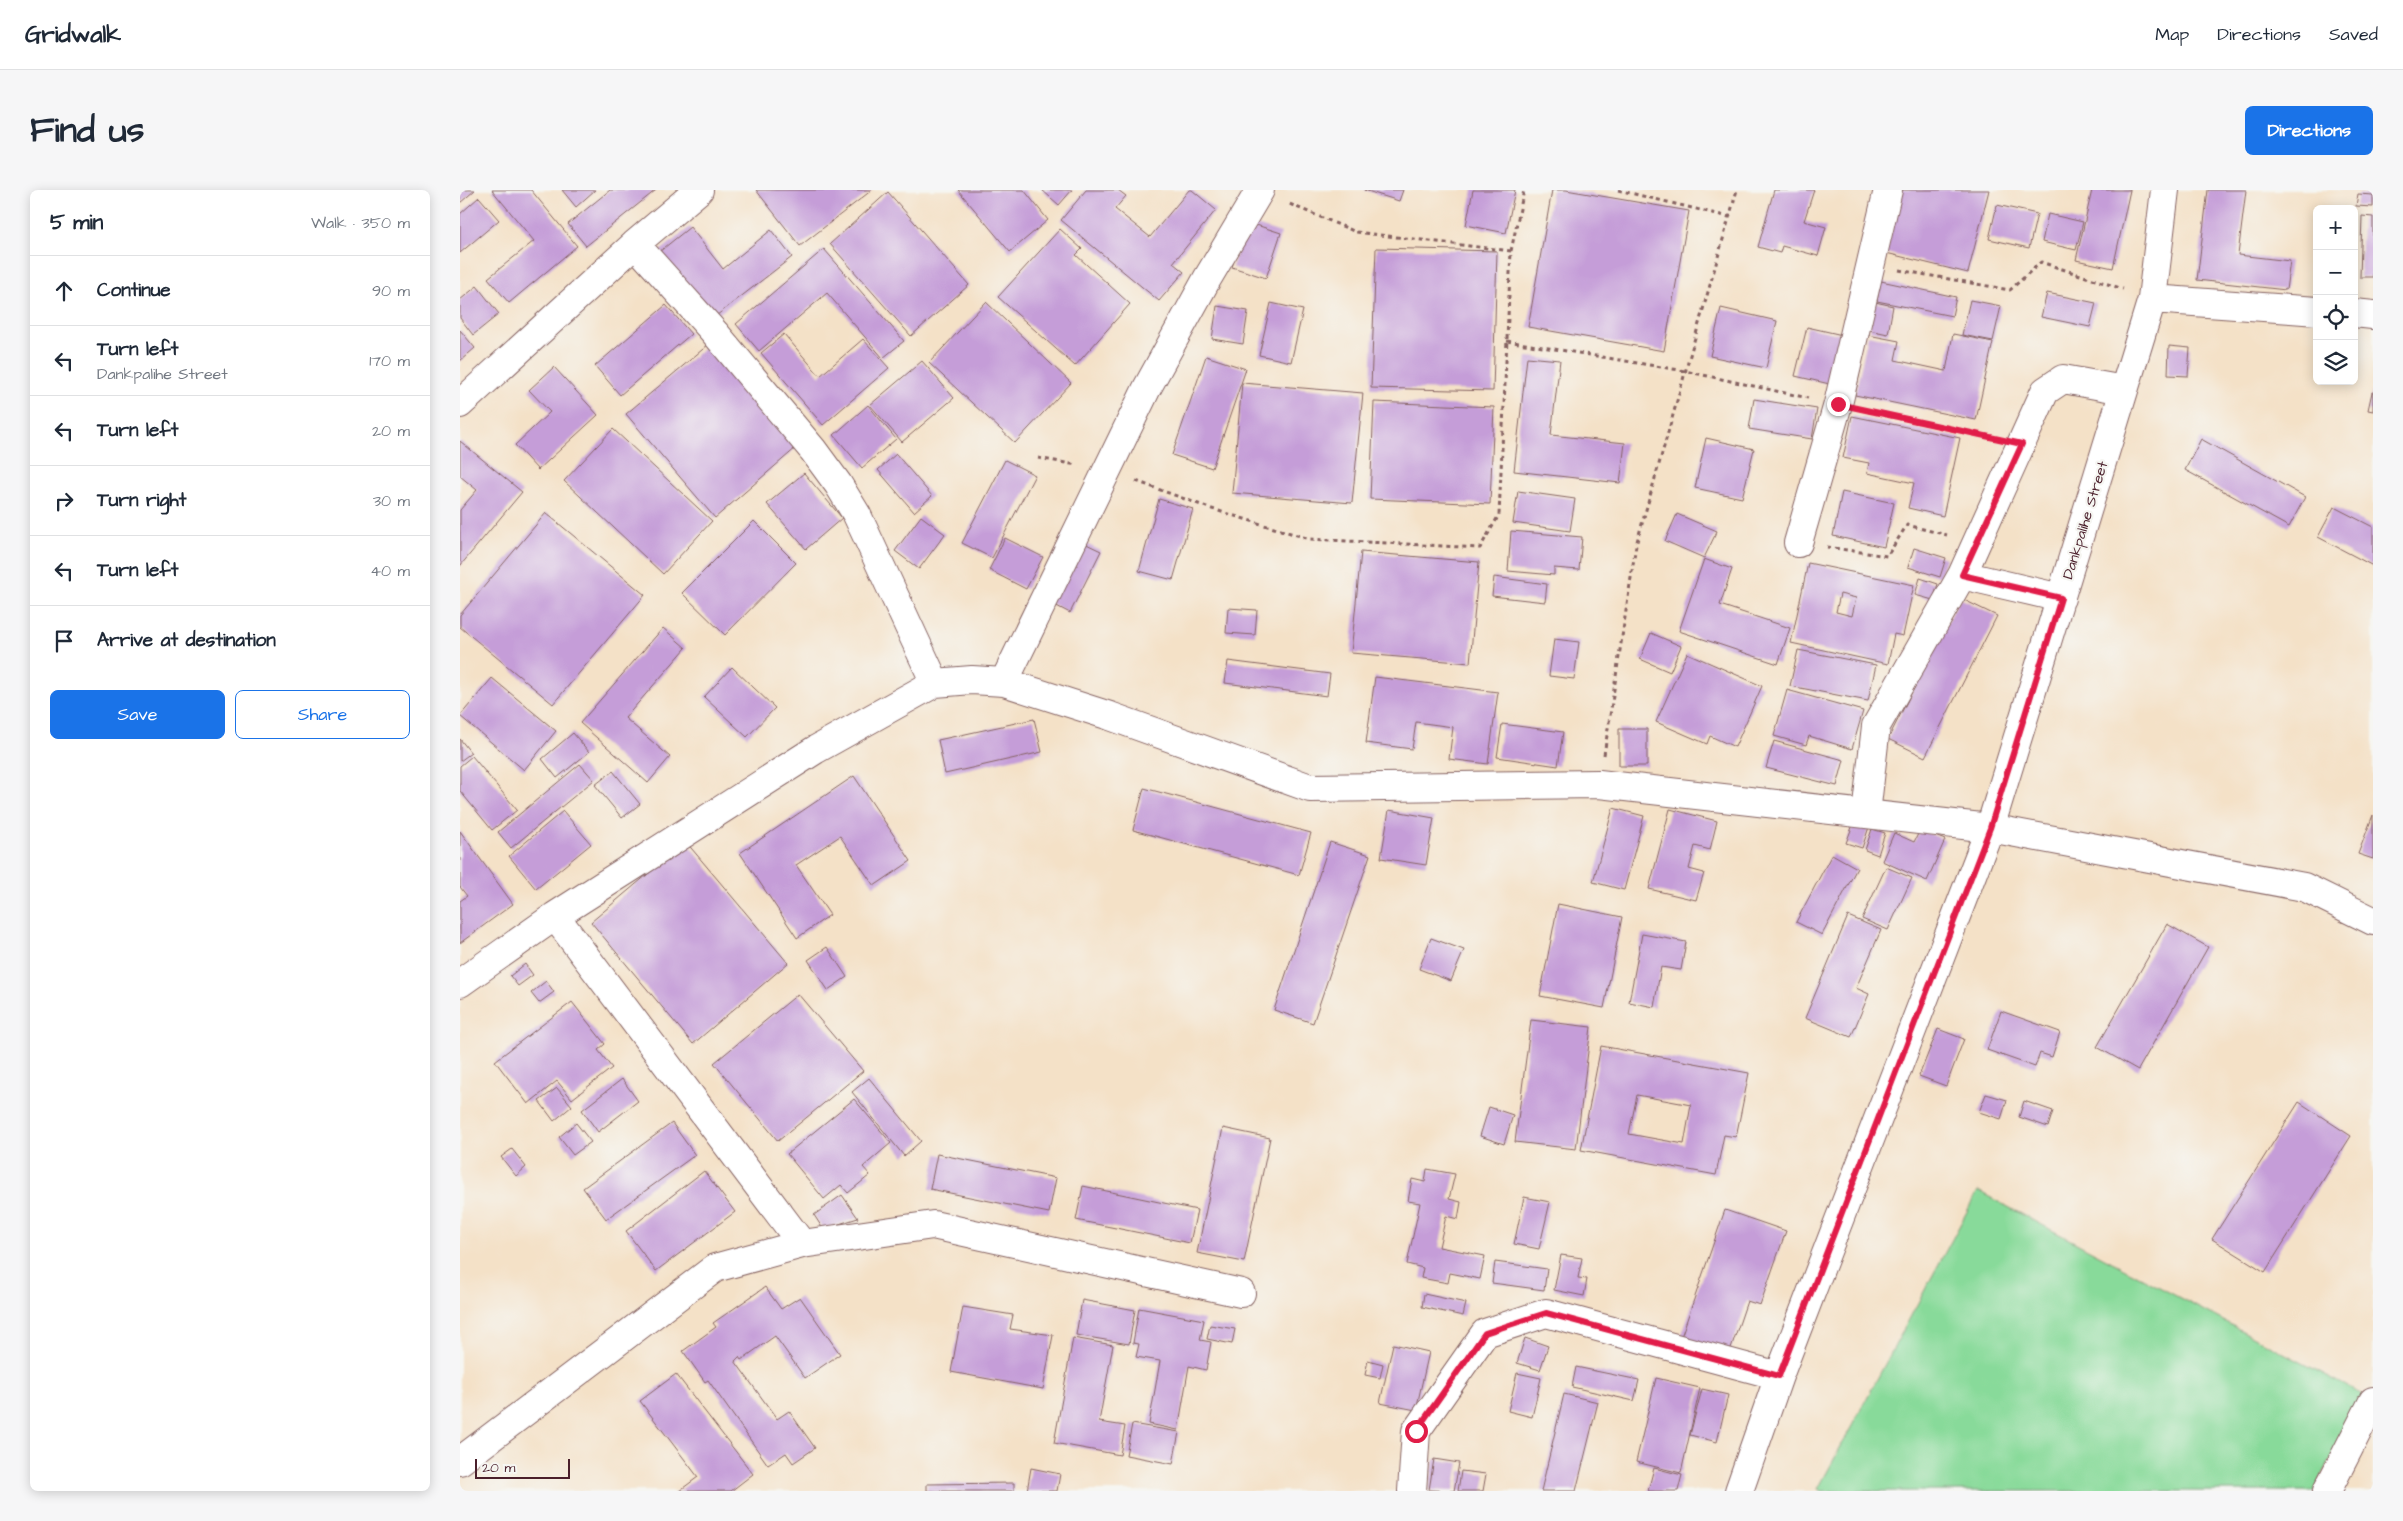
<!DOCTYPE html>
<meta charset="utf-8">
<style>
:root{--surface:#fff;--page:#f6f6f7;--text:#1f2937;--muted:#747a83;--line:#e0e1e3;--accent:#1a73e8}
body{margin:0;font-family:"Architects Daughter",sans-serif;background:var(--page);color:var(--text)}
.controls{position:absolute;right:15px;top:15px;display:grid;overflow:hidden;border-radius:8px;box-shadow:0 2px 12px #0003}
.controls button{width:45px;height:45px;display:grid;place-items:center;padding:0;border:0;border-bottom:1px solid var(--line);background:var(--surface);color:var(--text);font:25px sans-serif}
.scale{position:absolute;left:15px;bottom:12px;width:95px;box-sizing:border-box;padding-left:5px;border:2px solid #4a1f2b;border-top:0;font-size:14px;line-height:18px;white-space:nowrap;color:#4a1f2b;-webkit-text-stroke:4px #f6f6f2;paint-order:stroke}
.stop{position:absolute;width:15px;height:15px;margin:-11px;border:4px solid #e11d48;border-radius:50%;background:#fff}
.stop.end{background:#e11d48;border-color:#fff;box-shadow:0 1px 5px #0008}
.list{margin:0;padding:0;list-style:none}
h2{display:flex;justify-content:space-between;align-items:center;height:65px;margin:0;padding:0 20px;font-size:21px}
h2 small{font-size:16px;font-weight:400;color:var(--muted)}
.list li{display:grid;grid-template-columns:32px 1fr auto;gap:15px;align-items:center;box-sizing:border-box;height:70px;padding:0 20px;border-top:1px solid var(--line)}
.list b{display:block;font-size:19px;white-space:nowrap}
.list p{margin:0;font-size:16px;white-space:nowrap;color:var(--muted)}
.list em{font-size:16px;font-style:normal;color:var(--muted)}
.actions{display:flex;gap:10px;padding:15px 20px}
.actions a{flex:1;padding:11px 0;border:1px solid var(--accent);border-radius:8px;text-align:center;font-size:18px;color:var(--accent)}
.actions .main{background:var(--accent);color:#fff}
.icon{flex:none;width:28px;height:28px;fill:none;stroke:currentColor;stroke-width:2;stroke-linecap:round;stroke-linejoin:round}
.map{position:relative;flex:none;width:1913px;height:1301px;overflow:hidden;border-radius:8px}
header{display:flex;align-items:center;gap:30px;box-sizing:border-box;height:70px;padding:0 25px;background:var(--surface);border-bottom:1px solid var(--line)}
header strong{font-size:24px}
nav{display:flex;gap:28px;margin-inline-start:auto;font-size:18px}
.intro{display:flex;align-items:center;justify-content:space-between;box-sizing:border-box;height:120px;padding:0 30px}
h1{margin:0;font-size:35px}
.button{padding:12px 22px;border-radius:8px;background:var(--accent);color:#fff;font-size:18px;font-weight:700}
main{display:flex;gap:30px;padding:0 30px}
aside{flex:1;background:var(--surface);border-radius:8px;box-shadow:0 2px 12px #0003}
.map>svg:first-child{display:block}
</style>
<header>
<strong>Gridwalk</strong>
<nav><a>Map</a><a>Directions</a><a>Saved</a></nav>
</header>
<div class="intro"><h1>Find us</h1><a class="button">Directions</a></div>
<main>
<aside>
<h2>5 min<small>Walk · 350 m</small></h2>
<ul class="list">
<li><svg class="icon" aria-label="ahead" viewBox="0 0 24 24"><path d="M12 20V5M6 11l6-6 6 6"/></svg><div><b>Continue</b></div><em>90 m</em></li>
<li><svg class="icon" aria-label="left" viewBox="0 0 24 24"><path d="M17 20v-9H6M10 6l-5 5 5 5"/></svg><div><b>Turn left</b><p>Dankpalihe Street</p></div><em>170 m</em></li>
<li><svg class="icon" aria-label="left" viewBox="0 0 24 24"><path d="M17 20v-9H6M10 6l-5 5 5 5"/></svg><div><b>Turn left</b></div><em>20 m</em></li>
<li><svg class="icon" aria-label="right" viewBox="0 0 24 24"><path d="M7 20v-9h11M14 6l5 5-5 5"/></svg><div><b>Turn right</b></div><em>30 m</em></li>
<li><svg class="icon" aria-label="left" viewBox="0 0 24 24"><path d="M17 20v-9H6M10 6l-5 5 5 5"/></svg><div><b>Turn left</b></div><em>40 m</em></li>
<li><svg class="icon" aria-label="arrive" viewBox="0 0 24 24"><path d="M6 21V4h12l-3 4 3 4H6"/></svg><div><b>Arrive at destination</b></div></li>
</ul>
<div class="actions"><a class="main">Save</a><a>Share</a></div>
</aside>
<div class="map">
<svg width="1913" height="1301" viewBox="0 0 1913 1301">
<rect width="100%" height="100%" fill="#f6f6f2"/>
<filter id="ink" filterUnits="userSpaceOnUse"><feTurbulence type="fractalNoise" baseFrequency=".02" numOctaves="2"/><feDisplacementMap in="SourceGraphic" scale="10" xChannelSelector="R" yChannelSelector="G"/><feConvolveMatrix kernelMatrix="1 2 1 2 8 2 1 2 1" color-interpolation-filters="sRGB"/></filter>
<filter id="wash" filterUnits="userSpaceOnUse"><feTurbulence type="fractalNoise" baseFrequency=".0096" numOctaves="4" result="noise"/><feDisplacementMap in="SourceGraphic" scale="20" xChannelSelector="R" yChannelSelector="G"/><feGaussianBlur stdDeviation="1.12" result="paint"/><feColorMatrix in="noise" values="0 0 0 0 0 0 0 0 0 0 0 0 0 0 0 0 0 1.4 0 .05"/><feComposite in="paint" operator="in"/></filter>
<g filter="url(#wash)">
<rect width="100%" height="100%" fill="#f4e1c7"/>
<!-- green -->
<path fill="#88da9a" stroke="#697c62" d="M 1518,1001 L 1905,1206 L 1854,1301 L 1361,1301 L 1358,1299 Z"/>
<g id="blocks">
<!-- building -->
<path fill="#c59dd8" fill-rule="evenodd" d="M 0,0 L 15,0 L 0,13 Z
M 32,0 L 71,0 L 117,56 L 49,113 L 28,88 L 74,51 Z
M 102,0 L 135,0 L 116,17 Z
M 150,0 L 196,0 L 126,56 L 108,34 Z
M 296,0 L 412,0 L 340,56 Z
M 498,0 L 564,0 L 588,30 L 550,62 Z
M 582,0 L 612,0 L 599,15 Z
M 626,0 L 658,0 L 666,6 L 655,19 L 690,47 L 729,0 L 732,0 L 756,20 L 713,73 L 724,82 L 699,111 L 601,30 Z
M 904,0 L 943,0 L 939,11 Z
M 1013,0 L 1055,0 L 1046,43 L 1006,35 Z
M 1092,0 L 1106,0 L 1229,21 L 1204,161 L 1068,137 Z
M 1314,0 L 1354,0 L 1344,31 L 1366,37 L 1358,66 L 1322,56 L 1320,63 L 1298,57 Z
M 1441,0 L 1529,0 L 1508,83 L 1426,63 Z
M 1632,0 L 1670,0 L 1653,78 L 1616,70 Z
M 1748,0 L 1786,0 L 1778,65 L 1830,71 L 1826,100 L 1737,90 Z
M 428,2 L 509,95 L 451,146 L 370,54 Z
M 1898,4 L 1913,5 L 1913,17 L 1896,16 Z
M 19,7 L 39,30 L 0,63 L 0,24 Z
M 1537,15 L 1577,24 L 1569,58 L 1529,49 Z
M 1588,24 L 1623,32 L 1616,60 L 1582,52 Z
M 1902,26 L 1913,27 L 1913,87 L 1900,87 Z
M 787,32 L 821,43 L 806,88 L 772,77 Z
M 230,37 L 263,79 L 311,40 L 332,67 L 252,129 L 199,62 Z
M 600,39 L 622,59 L 616,65 L 670,114 L 615,176 L 538,107 Z
M 916,58 L 1037,61 L 1033,201 L 911,198 Z
M 364,59 L 444,151 L 423,168 L 367,103 L 299,161 L 276,134 Z
M 1421,91 L 1496,107 L 1492,126 L 1417,111 Z
M 17,96 L 39,124 L 13,145 L 0,128 L 0,110 Z
M 1587,103 L 1636,113 L 1630,137 L 1581,127 Z
M 1510,110 L 1541,116 L 1533,151 L 1502,145 Z
M 526,112 L 611,193 L 555,253 L 469,173 Z
M 1415,112 L 1433,116 L 1428,144 L 1409,140 Z
M 811,113 L 843,120 L 831,172 L 799,165 Z
M 206,115 L 231,144 L 160,205 L 135,176 Z
M 757,116 L 788,121 L 783,154 L 752,149 Z
M 1261,118 L 1317,131 L 1306,178 L 1250,166 Z
M 1347,137 L 1387,146 L 1374,195 L 1335,186 Z
M 0,140 L 15,158 L 0,171 Z
M 324,144 L 360,186 L 403,149 L 429,178 L 363,235 L 301,163 Z
M 1493,144 L 1533,152 L 1516,230 L 1395,205 L 1408,145 L 1439,151 L 1435,170 L 1486,181 Z
M 249,154 L 337,257 L 255,328 L 166,224 Z
M 1709,156 L 1730,158 L 1728,186 L 1708,185 Z
M 746,166 L 786,179 L 752,278 L 712,265 Z
M 1067,167 L 1100,170 L 1091,245 L 1165,253 L 1160,293 L 1054,281 Z
M 462,171 L 494,208 L 442,252 L 410,215 Z
M 94,177 L 138,225 L 78,280 L 55,255 L 90,222 L 69,200 Z
M 782,193 L 903,203 L 892,313 L 772,303 Z
M 1912,202 L 1913,202 L 1913,221 L 1908,220 Z
M 1294,209 L 1357,219 L 1352,249 L 1289,239 Z
M 914,212 L 1034,217 L 1030,314 L 910,309 Z
M 408,215 L 436,249 L 402,278 L 374,245 Z
M 1392,226 L 1500,248 L 1483,326 L 1448,318 L 1454,293 L 1407,283 L 1409,273 L 1383,268 Z
M 153,239 L 252,331 L 203,384 L 104,291 Z
M 1246,248 L 1294,259 L 1282,308 L 1235,298 Z
M 1741,249 L 1845,307 L 1829,337 L 1725,280 Z
M 0,251 L 62,302 L 0,376 L 0,320 L 17,300 L 0,286 Z
M 436,264 L 472,306 L 454,322 L 418,280 Z
M 545,270 L 575,285 L 532,368 L 502,353 Z
M 344,283 L 382,328 L 346,359 L 307,314 Z
M 1058,301 L 1115,309 L 1110,341 L 1053,333 Z
M 1382,302 L 1434,313 L 1424,357 L 1373,346 Z
M 699,309 L 733,319 L 713,390 L 679,381 Z
M 1874,317 L 1913,337 L 1913,376 L 1858,347 Z
M 86,323 L 185,405 L 93,514 L 0,437 L 0,425 Z
M 1217,324 L 1257,341 L 1244,368 L 1205,351 Z
M 461,326 L 485,344 L 459,379 L 435,361 Z
M 294,331 L 336,373 L 265,445 L 222,403 Z
M 1051,341 L 1122,347 L 1119,380 L 1094,378 L 1094,385 L 1048,381 Z
M 545,348 L 583,367 L 566,399 L 529,380 Z
M 618,350 L 641,361 L 610,423 L 587,411 Z
M 1454,358 L 1486,368 L 1480,387 L 1448,377 Z
M 901,362 L 1019,372 L 1010,473 L 891,463 Z
M 1244,369 L 1272,379 L 1260,415 L 1330,438 L 1318,474 L 1219,441 Z
M 1348,373 L 1454,395 L 1443,446 L 1434,444 L 1428,474 L 1331,453 ZM 1380,404 L 1396,408 L 1392,426 L 1376,422 Z
M 1034,387 L 1087,394 L 1085,412 L 1032,406 Z
M 1460,388 L 1478,394 L 1473,410 L 1455,405 Z
M 1500,408 L 1537,426 L 1465,567 L 1428,549 Z
M 768,418 L 797,420 L 795,445 L 766,443 Z
M 203,438 L 226,458 L 165,528 L 210,567 L 188,593 L 120,533 Z
M 1191,443 L 1221,456 L 1210,482 L 1180,469 Z
M 1094,449 L 1119,452 L 1114,489 L 1089,486 Z
M 1338,460 L 1416,475 L 1408,511 L 1330,496 Z
M 1227,463 L 1302,496 L 1275,557 L 1250,546 L 1247,554 L 1196,532 Z
M 768,471 L 870,484 L 867,506 L 765,493 Z
M 272,477 L 315,518 L 287,547 L 244,507 Z
M 915,487 L 1038,502 L 1028,574 L 989,569 L 993,537 L 956,532 L 952,559 L 906,553 Z
M 32,488 L 96,541 L 64,580 L 0,526 Z
M 1327,500 L 1403,521 L 1392,559 L 1349,546 L 1346,555 L 1314,546 Z
M 574,529 L 582,562 L 485,584 L 478,550 Z
M 1042,534 L 1103,542 L 1098,576 L 1037,567 Z
M 1159,539 L 1187,539 L 1187,576 L 1159,576 Z
M 113,543 L 129,562 L 97,588 L 82,569 Z
M 0,549 L 11,563 L 0,571 Z
M 1314,551 L 1384,570 L 1377,596 L 1306,578 Z
M 12,566 L 57,620 L 32,640 L 0,601 L 0,576 Z
M 120,574 L 134,590 L 51,658 L 38,642 Z
M 153,581 L 180,614 L 162,628 L 135,595 Z
M 394,586 L 451,671 L 414,696 L 380,646 L 336,675 L 370,725 L 337,748 L 280,663 Z
M 684,598 L 851,643 L 839,685 L 673,640 Z
M 1153,618 L 1184,626 L 1164,700 L 1133,692 Z
M 1210,619 L 1257,631 L 1250,660 L 1235,656 L 1229,679 L 1244,683 L 1236,710 L 1189,699 Z
M 929,620 L 974,628 L 966,675 L 921,668 Z
M 103,621 L 131,654 L 76,699 L 49,666 Z
M 1913,625 L 1913,669 L 1898,664 Z
M 1394,632 L 1409,637 L 1402,658 L 1386,653 Z
M 1412,639 L 1425,643 L 1418,665 L 1405,660 Z
M 1460,640 L 1485,650 L 1467,691 L 1422,671 L 1434,643 L 1454,652 Z
M 0,641 L 53,714 L 0,753 L 0,711 L 7,706 L 0,697 Z
M 226,652 L 328,773 L 233,854 L 131,732 Z
M 870,652 L 910,665 L 853,833 L 814,820 Z
M 1372,664 L 1397,678 L 1362,745 L 1336,732 Z
M 1426,677 L 1452,688 L 1428,740 L 1402,729 Z
M 1098,714 L 1162,727 L 1144,818 L 1080,806 Z
M 1388,726 L 1421,740 L 1396,798 L 1409,804 L 1391,847 L 1345,828 Z
M 1707,734 L 1748,757 L 1678,880 L 1637,857 Z
M 1182,744 L 1226,752 L 1221,780 L 1201,777 L 1194,817 L 1169,812 Z
M 971,748 L 1004,760 L 991,791 L 959,779 Z
M 367,757 L 387,787 L 368,800 L 348,770 Z
M 65,774 L 73,785 L 58,796 L 50,786 Z
M 86,791 L 94,802 L 79,813 L 71,803 Z
M 338,804 L 403,881 L 318,951 L 254,873 Z
M 112,812 L 145,854 L 138,860 L 152,878 L 112,909 L 97,891 L 68,914 L 35,871 Z
M 1541,821 L 1600,842 L 1592,867 L 1580,863 L 1575,877 L 1527,860 Z
M 1071,830 L 1131,837 L 1116,959 L 1055,952 Z
M 1478,839 L 1504,849 L 1486,896 L 1459,886 Z
M 1141,856 L 1289,883 L 1276,947 L 1264,945 L 1256,985 L 1121,960 ZM 1177,905 L 1231,915 L 1224,954 L 1169,944 Z
M 409,888 L 461,951 L 444,966 L 392,902 Z
M 162,889 L 178,911 L 138,942 L 122,920 Z
M 97,898 L 112,916 L 94,931 L 79,911 Z
M 1526,904 L 1547,910 L 1541,929 L 1519,922 Z
M 394,909 L 431,953 L 403,977 L 410,985 L 388,1003 L 381,995 L 364,1009 L 327,964 Z
M 1564,911 L 1593,921 L 1588,937 L 1559,927 Z
M 1839,912 L 1891,946 L 1805,1082 L 1752,1049 Z
M 1029,917 L 1053,925 L 1044,954 L 1020,946 Z
M 116,933 L 131,952 L 113,965 L 99,947 Z
M 212,933 L 235,965 L 146,1029 L 123,998 Z
M 763,938 L 810,948 L 784,1072 L 737,1063 Z
M 52,959 L 66,977 L 56,986 L 41,967 Z
M 477,964 L 596,988 L 589,1023 L 470,999 Z
M 967,979 L 995,984 L 989,1009 L 1001,1012 L 998,1029 L 986,1026 L 979,1057 L 1025,1066 L 1020,1089 L 990,1083 L 988,1093 L 961,1088 L 963,1078 L 947,1074 L 960,1013 L 948,1011 L 952,989 L 965,992 Z
M 244,981 L 275,1022 L 196,1081 L 166,1041 Z
M 623,996 L 737,1020 L 730,1053 L 616,1030 Z
M 382,1005 L 398,1028 L 363,1039 L 354,1025 Z
M 1064,1007 L 1090,1012 L 1079,1059 L 1054,1054 Z
M 1265,1020 L 1326,1041 L 1300,1115 L 1287,1111 L 1269,1164 L 1221,1147 Z
M 1101,1065 L 1122,1068 L 1118,1088 L 1127,1089 L 1124,1106 L 1094,1100 Z
M 1035,1072 L 1087,1079 L 1084,1100 L 1032,1093 Z
M 305,1097 L 321,1119 L 340,1107 L 380,1164 L 345,1188 L 315,1146 L 281,1170 L 279,1167 L 275,1171 L 317,1229 L 329,1221 L 355,1258 L 333,1273 L 326,1263 L 308,1275 L 248,1190 L 245,1192 L 223,1161 L 256,1137 L 253,1133 Z
M 964,1104 L 1006,1113 L 1003,1126 L 962,1117 Z
M 622,1110 L 675,1120 L 669,1154 L 616,1145 Z
M 503,1117 L 553,1125 L 550,1139 L 593,1145 L 583,1199 L 491,1182 Z
M 679,1118 L 744,1130 L 740,1150 L 751,1152 L 746,1180 L 729,1176 L 718,1240 L 689,1234 L 700,1171 L 676,1167 L 679,1154 L 673,1153 Z
M 750,1135 L 775,1139 L 772,1154 L 747,1149 Z
M 613,1148 L 653,1155 L 639,1232 L 665,1236 L 660,1265 L 594,1253 Z
M 1065,1148 L 1088,1156 L 1080,1180 L 1057,1173 Z
M 933,1154 L 969,1162 L 956,1220 L 920,1213 Z
M 908,1170 L 923,1174 L 920,1188 L 905,1185 Z
M 1116,1177 L 1179,1190 L 1174,1211 L 1112,1197 Z
M 1057,1183 L 1081,1188 L 1072,1227 L 1048,1221 Z
M 216,1184 L 293,1284 L 271,1301 L 219,1301 L 238,1287 L 180,1211 Z
M 1196,1188 L 1240,1198 L 1221,1283 L 1176,1272 Z
M 1242,1199 L 1268,1205 L 1257,1252 L 1230,1245 Z
M 1104,1204 L 1138,1212 L 1116,1301 L 1081,1301 Z
M 672,1234 L 719,1242 L 713,1274 L 666,1265 Z
M 974,1269 L 999,1273 L 994,1301 L 969,1300 Z
M 571,1278 L 600,1284 L 597,1301 L 567,1301 Z
M 1194,1278 L 1222,1285 L 1218,1301 L 1188,1301 Z
M 1001,1281 L 1026,1284 L 1023,1301 L 998,1301 Z
M 554,1293 L 554,1301 L 467,1301 L 467,1294 Z"/>
</g>
</g>
<g filter="url(#ink)">
<use href="#blocks" fill-opacity="0" stroke="#866362" stroke-width="1"/>
<g fill="none" stroke-linecap="round" stroke-linejoin="round">
<defs>
<path id="minor" d="M 175,54 L 255,143 L 353,260 L 378,294 L 397,325 L 475,493
M 1692,109 L 1857,121
M 1894,123 L 1913,125
M 0,214 L 175,54 L 239,0
M 1338,353 L 1378,214 L 1428,0
M 1502,385 L 1601,408
M 544,492 L 687,198 L 747,89 L 800,0
M 1406,624 L 1416,536 L 1502,385 L 1585,201 L 1603,189 L 1664,200
M 0,793 L 95,726 L 355,560 L 475,493 L 512,490 L 544,492 L 650,526 L 850,598 L 1139,594 L 1530,638 L 1844,697 L 1913,731
M 342,1054 L 473,1035 L 781,1103
M 0,1271 L 255,1078 L 342,1054 L 95,726
M 952,1301 L 956,1241 L 1025,1143 L 1086,1123 L 1319,1186
M 1279,1301 L 1319,1186 L 1530,638 L 1692,109 L 1705,0
M 1867,1301 L 1913,1211"/>
</defs>
<!-- minor casing -->
<use href="#minor" stroke="#866362" stroke-width="30"/>
<!-- path -->
<path stroke="#866362" stroke-width="3" stroke-dasharray="4 4" stroke-linecap="butt" d="M 1158,0 L 1269,27
M 1051,61 L 1064,0
M 1439,80 L 1550,100 L 1581,72 L 1663,99
M 1047,151 L 1225,181 L 1348,208
M 1408,221 L 1531,247
M 578,268 L 617,275
M 676,291 L 752,319 L 850,349 L 1020,358 L 1039,325 L 1051,61 L 896,42 L 827,13
M 1367,357 L 1427,366 L 1447,335 L 1487,345
M 1144,565 L 1176,355 L 1277,0"/>
<!-- minor -->
<use href="#minor" stroke="#fff" stroke-width="28"/>
</g>
</g>
<g fill="none" stroke-linecap="round" stroke-linejoin="round" filter="url(#ink)">
<!-- route -->
<path stroke="#e11d48" stroke-width="6" d="M 956,1241 L 1025,1143 L 1086,1123 L 1319,1186 L 1530,638 L 1601,408 L 1502,385 L 1562,254 L 1378,214"/>
</g>
<g text-anchor="middle" stroke-width="4.5" stroke-linejoin="round" paint-order="stroke">
<!-- street labels -->
<g font-size="15" fill="#4a1f2b" stroke="#f6f6f2">
<text transform="translate(1625 330) rotate(-73)" y="5">Dankpalihe Street</text>
</g>
</g>
</svg>
<div class="controls">
<button>+</button>
<button>−</button>
<button><svg class="icon" aria-label="locate" viewBox="0 0 24 24"><circle cx="12" cy="12" r="6"/><path d="M12 2v4M12 18v4M2 12h4M18 12h4"/></svg></button>
<button><svg class="icon" aria-label="layers" viewBox="0 0 24 24"><path d="M12 4l9 5-9 5-9-5zM3 14l9 5 9-5"/></svg></button>
</div>
<div class="scale">20 m</div>
<div class="stop" style="left:956px;top:1241px"></div>
<div class="stop end" style="left:1378px;top:214px"></div>
</div>
</main>
